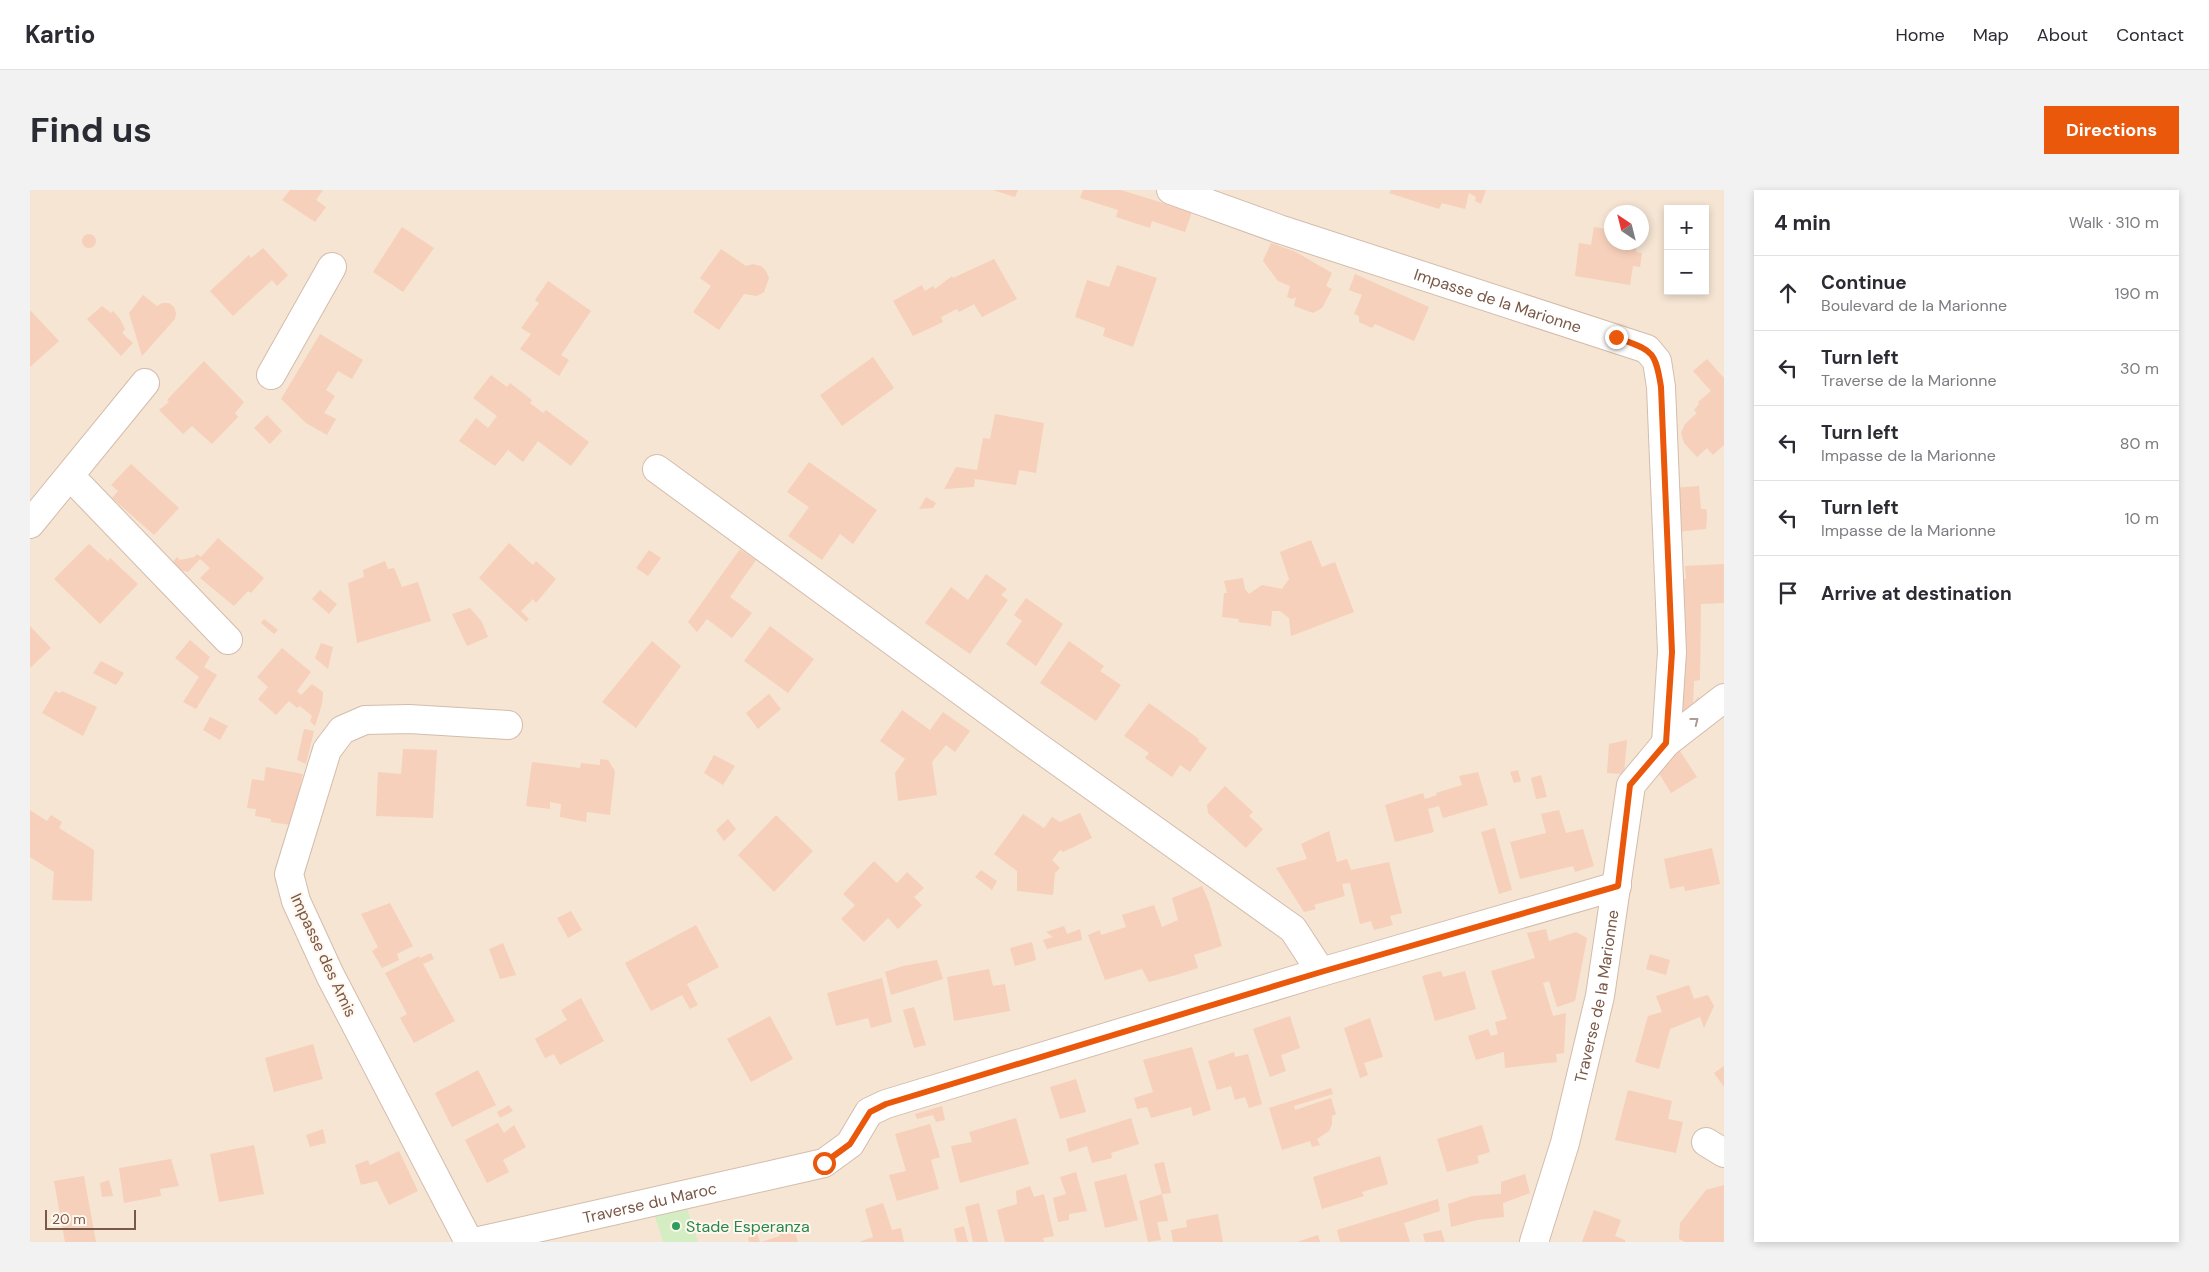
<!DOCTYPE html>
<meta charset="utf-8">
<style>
:root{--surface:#fff;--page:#f2f2f3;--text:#2b2b33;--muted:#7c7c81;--line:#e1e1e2;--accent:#ea580c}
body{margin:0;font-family:"DM Sans",sans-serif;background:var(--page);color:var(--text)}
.controls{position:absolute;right:15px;top:15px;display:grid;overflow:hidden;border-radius:0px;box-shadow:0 2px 8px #0003}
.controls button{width:45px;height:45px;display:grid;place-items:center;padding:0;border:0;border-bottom:1px solid var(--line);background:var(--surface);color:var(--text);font:25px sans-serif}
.compass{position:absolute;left:1574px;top:15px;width:45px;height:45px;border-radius:50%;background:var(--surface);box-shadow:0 2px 8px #0003;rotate:325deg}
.scale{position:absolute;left:15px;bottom:12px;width:91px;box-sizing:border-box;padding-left:5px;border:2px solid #7a5847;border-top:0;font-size:14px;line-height:18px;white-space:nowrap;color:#7a5847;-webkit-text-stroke:4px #fff7ed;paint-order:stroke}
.stop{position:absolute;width:15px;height:15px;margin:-11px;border:4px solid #ea580c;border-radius:50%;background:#fff}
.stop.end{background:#ea580c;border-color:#fff;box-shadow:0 1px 5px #0008}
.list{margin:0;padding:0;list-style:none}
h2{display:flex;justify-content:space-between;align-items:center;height:65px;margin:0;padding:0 20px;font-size:21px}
h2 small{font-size:16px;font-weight:400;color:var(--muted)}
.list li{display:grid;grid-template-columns:32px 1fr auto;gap:15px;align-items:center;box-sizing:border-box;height:75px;padding:0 20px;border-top:1px solid var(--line)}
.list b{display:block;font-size:19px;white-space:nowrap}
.list p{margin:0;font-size:16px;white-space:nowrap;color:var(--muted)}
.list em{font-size:16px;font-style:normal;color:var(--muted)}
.icon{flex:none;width:28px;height:28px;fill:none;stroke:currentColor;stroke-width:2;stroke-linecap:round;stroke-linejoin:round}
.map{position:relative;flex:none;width:1694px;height:1052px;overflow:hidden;border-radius:0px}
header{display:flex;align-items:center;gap:30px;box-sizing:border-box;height:70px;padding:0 25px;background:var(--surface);border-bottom:1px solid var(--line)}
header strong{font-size:24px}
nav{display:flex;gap:28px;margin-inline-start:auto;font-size:18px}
.intro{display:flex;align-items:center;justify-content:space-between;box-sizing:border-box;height:120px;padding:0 30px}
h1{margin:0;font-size:35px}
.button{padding:12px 22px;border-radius:0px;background:var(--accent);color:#fff;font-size:18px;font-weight:700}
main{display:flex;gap:30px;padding:0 30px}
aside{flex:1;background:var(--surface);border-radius:0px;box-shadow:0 2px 8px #0003}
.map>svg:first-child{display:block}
</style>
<header>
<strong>Kartio</strong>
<nav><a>Home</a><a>Map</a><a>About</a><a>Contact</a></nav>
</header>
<div class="intro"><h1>Find us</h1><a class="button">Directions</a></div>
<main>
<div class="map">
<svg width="1694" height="1052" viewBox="0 0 1694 1052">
<rect width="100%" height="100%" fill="#fef3e5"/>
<!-- residential -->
<path fill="#f6e5d3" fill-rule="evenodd" d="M 0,0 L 1694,0 L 1694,1052 L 0,1052 ZM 1638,19 L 1675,19 L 1675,101 L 1638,101 ZM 1582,22 L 1612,22 L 1612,52 L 1582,52 Z"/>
<!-- pitch -->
<path fill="#d5edc2" d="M 655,1012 L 668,1052 L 633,1052 L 623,1020 Z"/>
<!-- building -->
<path fill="#f6d0ba" d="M 260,0 L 293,0 L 286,10 L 296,17 L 285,32 L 252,10 Z
M 963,0 L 988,0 L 985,7 Z
M 1053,0 L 1091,0 L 1162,22 L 1155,42 L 1122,31 L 1120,38 L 1086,27 L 1088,20 L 1050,8 Z
M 1361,0 L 1456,0 L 1451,14 L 1445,11 L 1446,7 L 1439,3 L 1435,19 L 1412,13 L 1409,19 L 1359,3 Z
M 372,37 L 404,58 L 373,102 L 343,82 Z
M 1564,37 L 1582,40 L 1582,52 L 1607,52 L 1606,62 L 1612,63 L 1610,77 L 1603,76 L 1600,95 L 1545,86 L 1549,53 L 1561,55 Z
M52 51a7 7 0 1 1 14 0a7 7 0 1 1-14 0Z
M 1241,53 L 1266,62 L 1302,83 L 1296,96 L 1302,99 L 1292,118 L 1283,123 L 1264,116 L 1266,107 L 1262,109 L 1257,107 L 1260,96 L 1248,91 L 1233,71 Z
M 233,58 L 258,85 L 247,96 L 242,90 L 203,126 L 180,101 L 219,65 L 221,68 Z
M 691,59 L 716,76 L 723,74 L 731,76 L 736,81 L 739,88 L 734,102 L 727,106 L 714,104 L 689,140 L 663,122 L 681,96 L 670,88 Z
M 964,69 L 987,109 L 952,127 L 944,114 L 929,122 L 927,119 L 911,127 L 913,132 L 883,146 L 863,111 L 892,95 L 895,101 L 903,96 L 905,99 L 922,86 L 923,88 Z
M 1087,75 L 1127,88 L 1103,157 L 1073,146 L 1075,138 L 1045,127 L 1057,90 L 1079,97 Z
M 1325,84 L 1399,117 L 1384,151 L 1345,134 L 1342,138 L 1329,132 L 1329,126 L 1324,124 L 1332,105 L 1319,100 Z
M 518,91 L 561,121 L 531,165 L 539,170 L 529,186 L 490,159 L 501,144 L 491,138 L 509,113 L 505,110 Z
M 113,105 L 127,116 L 132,113 L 139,113 L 144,117 L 146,123 L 145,129 L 112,166 L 99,123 Z
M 72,116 L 81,123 L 83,121 L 90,129 L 95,139 L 92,143 L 103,153 L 91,166 L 57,129 Z
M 0,120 L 29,151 L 0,177 Z
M 290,144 L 333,170 L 322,189 L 308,181 L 296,200 L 305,206 L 294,223 L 306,229 L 297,245 L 276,233 L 251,209 Z
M 843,167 L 864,198 L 812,236 L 790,205 Z
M 1677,169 L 1694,188 L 1694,255 L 1683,265 L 1677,258 L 1667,267 L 1654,253 L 1651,243 L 1655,234 L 1667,223 L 1664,220 L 1669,214 L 1668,212 L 1681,201 L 1663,181 Z
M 174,171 L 214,212 L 205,223 L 208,227 L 182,254 L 162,236 L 153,244 L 129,220 L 139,212 L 137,210 Z
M 461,185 L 477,197 L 480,193 L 502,210 L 500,213 L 513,223 L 516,220 L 559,252 L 541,276 L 508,251 L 493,272 L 478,260 L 465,276 L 429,251 L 446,228 L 458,238 L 467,226 L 443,208 Z
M 965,224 L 1014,233 L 1006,283 L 989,280 L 986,295 L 945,289 L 944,297 L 914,299 L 926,277 L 947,280 L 953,248 L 960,249 Z
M 237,225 L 252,241 L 240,254 L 224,238 Z
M 779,272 L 847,320 L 823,354 L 810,344 L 792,370 L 758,346 L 779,317 L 757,302 Z
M 101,274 L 149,318 L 124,345 L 82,308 L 88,301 L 81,295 Z
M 1669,296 L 1671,319 L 1676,319 L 1677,323 L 1676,339 L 1646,342 L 1643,298 Z
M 896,307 L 906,313 L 903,318 L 889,319 Z
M 188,348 L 234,388 L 221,403 L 218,401 L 204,416 L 170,388 L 180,378 L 170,369 L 158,382 L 150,380 L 142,373 L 147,367 L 150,370 L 164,367 L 167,364 L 171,367 Z
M 1281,350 L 1292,377 L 1305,372 L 1324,422 L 1261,446 L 1259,428 L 1250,421 L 1242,421 L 1241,436 L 1208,432 L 1209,429 L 1192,427 L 1194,403 L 1197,403 L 1194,391 L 1213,388 L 1215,399 L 1219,404 L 1232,395 L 1252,399 L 1259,389 L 1250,362 Z
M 479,353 L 503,375 L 506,371 L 526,389 L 506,413 L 503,409 L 491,421 L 499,429 L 496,432 L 449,388 Z
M 59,354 L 78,371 L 80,368 L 108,394 L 70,434 L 24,389 Z
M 710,359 L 726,370 L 700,407 L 722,423 L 702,448 L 677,429 L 667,442 L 658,432 Z
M 619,360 L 631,368 L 618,386 L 606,378 Z
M 355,371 L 358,379 L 364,378 L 372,397 L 388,392 L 401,431 L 327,453 L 318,393 L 334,387 L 333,380 Z
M 1694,374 L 1694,413 L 1671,414 L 1670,490 L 1664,491 L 1663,514 L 1668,507 L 1680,516 L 1646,527 L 1649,390 L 1656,389 L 1655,376 Z
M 956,384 L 977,399 L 971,405 L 978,410 L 940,464 L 895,433 L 921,397 L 938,410 Z
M 290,400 L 307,414 L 299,424 L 282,409 Z
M 996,408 L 1033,434 L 1006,476 L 976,454 L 992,431 L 984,425 Z
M 440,418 L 452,432 L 458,447 L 437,456 L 422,424 Z
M 234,429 L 248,440 L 244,444 L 231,433 Z
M 0,436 L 21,458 L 0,478 Z
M 740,436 L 784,469 L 758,503 L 714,471 Z
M 160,450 L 180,467 L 174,477 L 187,485 L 166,519 L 153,512 L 169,487 L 145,468 Z
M 622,451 L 651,476 L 606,538 L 572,512 Z
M 1039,451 L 1074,476 L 1070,481 L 1091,495 L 1066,531 L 1010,493 Z
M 291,453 L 303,457 L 298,479 L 285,468 Z
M 252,458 L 281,482 L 267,501 L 271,505 L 282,494 L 293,502 L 292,514 L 285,536 L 280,531 L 282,526 L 270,516 L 267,518 L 259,511 L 246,525 L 228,509 L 238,497 L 227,487 Z
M 71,471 L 94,483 L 86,495 L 63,483 Z
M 25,501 L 30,503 L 32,501 L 67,517 L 53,546 L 12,523 Z
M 739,504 L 751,519 L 728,539 L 716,523 Z
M 1119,513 L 1169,549 L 1168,551 L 1177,558 L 1160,582 L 1150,575 L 1142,587 L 1115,568 L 1119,563 L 1094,546 Z
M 872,520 L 900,540 L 913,522 L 940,541 L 925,562 L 916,555 L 902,572 L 907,605 L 868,611 L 865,583 L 875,569 L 850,551 Z
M 180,527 L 198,536 L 190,550 L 173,540 Z
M 274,539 L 284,541 L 276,574 L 267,570 Z
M 1597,550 L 1594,584 L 1577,583 L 1579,554 Z
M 1648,558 L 1667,587 L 1641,603 L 1625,577 Z
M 373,559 L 407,560 L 403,628 L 346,626 L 348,582 L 371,584 Z
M 684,565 L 705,576 L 693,595 L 674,583 Z
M 570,569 L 578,570 L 585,581 L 580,625 L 557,622 L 556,632 L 530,627 L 531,614 L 520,612 L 520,619 L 496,616 L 502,572 L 550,578 L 551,573 L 570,575 Z
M 236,577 L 273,584 L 261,635 L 241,632 L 241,629 L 225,626 L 226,619 L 217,618 L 222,589 L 234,591 Z
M 1488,580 L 1491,591 L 1484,593 L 1480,582 Z
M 1448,582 L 1458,615 L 1413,628 L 1409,616 L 1398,619 L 1404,642 L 1365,652 L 1355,615 L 1393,603 L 1395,609 L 1407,605 L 1406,603 L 1432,595 L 1429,586 Z
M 1511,585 L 1517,607 L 1506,609 L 1501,588 Z
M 1195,596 L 1223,622 L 1219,626 L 1233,639 L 1216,658 L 1178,623 L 1177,615 Z
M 0,620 L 17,631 L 21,625 L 32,632 L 29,638 L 64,660 L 62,711 L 22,710 L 24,682 L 0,667 Z
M 1529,620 L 1536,643 L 1553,639 L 1564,676 L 1545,682 L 1543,676 L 1490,689 L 1480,652 L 1516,643 L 1511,624 Z
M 1050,623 L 1062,648 L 1033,662 L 1030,660 L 1022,670 L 1030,678 L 1025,683 L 1023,705 L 987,701 L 987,681 L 964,664 L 993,624 L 1014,638 L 1022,627 L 1030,632 Z
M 746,625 L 783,661 L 744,702 L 708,665 Z
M 698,629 L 706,639 L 694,651 L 686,640 Z
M 1465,638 L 1482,700 L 1469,704 L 1451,642 Z
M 1299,641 L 1307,672 L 1317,669 L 1321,680 L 1359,672 L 1372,723 L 1360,726 L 1363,735 L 1344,740 L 1341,731 L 1330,734 L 1320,693 L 1312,694 L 1315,706 L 1284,715 L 1286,719 L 1274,722 L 1246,678 L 1277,669 L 1271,654 Z
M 1682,658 L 1690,694 L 1655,701 L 1654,696 L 1640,699 L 1634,669 Z
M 844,671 L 867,693 L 877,682 L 894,698 L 884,707 L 892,715 L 868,739 L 858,728 L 834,752 L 811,729 L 825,715 L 813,704 Z
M 951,680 L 967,691 L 962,700 L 945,687 Z
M 1172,696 L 1179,712 L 1192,756 L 1164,765 L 1168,778 L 1146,785 L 1119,792 L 1112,779 L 1075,790 L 1058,745 L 1070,740 L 1071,745 L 1096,737 L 1092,725 L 1124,715 L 1132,737 L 1148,730 L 1142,708 Z
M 360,713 L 383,756 L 367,764 L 369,770 L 352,778 L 342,761 L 348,757 L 331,724 Z
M 541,721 L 552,740 L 538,748 L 527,728 Z
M 666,735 L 689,777 L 657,794 L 668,815 L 660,819 L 652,805 L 621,821 L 595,773 Z
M 1034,736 L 1037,744 L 1050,739 L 1052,750 L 1017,759 L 1013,750 L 1023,747 L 1016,742 Z
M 1516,739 L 1519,751 L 1546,742 L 1557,748 L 1545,811 L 1527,817 L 1519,791 L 1513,793 L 1523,826 L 1536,823 L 1534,863 L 1526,864 L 1527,872 L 1475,878 L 1474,862 L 1446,870 L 1438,846 L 1458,839 L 1461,846 L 1468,844 L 1465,832 L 1477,829 L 1461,781 L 1505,768 L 1497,743 Z
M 1002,752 L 1006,770 L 985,776 L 980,758 Z
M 473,753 L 486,785 L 470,789 L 459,759 Z
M 401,763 L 404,769 L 393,774 L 425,831 L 384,853 L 370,828 L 377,824 L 355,783 L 389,766 L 390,768 Z
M 1620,764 L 1640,770 L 1636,785 L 1616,779 Z
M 907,770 L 913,789 L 861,805 L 855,782 L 873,776 Z
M 959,779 L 963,796 L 975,794 L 980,821 L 924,831 L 917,787 Z
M 1411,781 L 1413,787 L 1435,781 L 1446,819 L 1405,831 L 1392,786 Z
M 852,788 L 862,832 L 841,838 L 838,828 L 806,836 L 797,803 Z
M 1659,795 L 1664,809 L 1678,805 L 1684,816 L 1674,838 L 1670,827 L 1640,839 L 1629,879 L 1605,872 L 1618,826 L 1632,822 L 1626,806 Z
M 551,808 L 574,851 L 530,875 L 524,864 L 515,868 L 505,849 L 537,830 L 531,820 Z
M 884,817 L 896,855 L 884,858 L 873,820 Z
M 740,826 L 763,869 L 721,892 L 697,849 Z
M 1260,826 L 1270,858 L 1251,865 L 1256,881 L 1240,887 L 1223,839 Z
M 1340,828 L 1353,867 L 1334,873 L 1338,885 L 1330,888 L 1314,838 Z
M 283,854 L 293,889 L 244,902 L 235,868 Z
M 1162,857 L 1181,920 L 1163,926 L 1161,917 L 1121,928 L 1117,917 L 1107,919 L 1104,908 L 1123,902 L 1113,870 Z
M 1204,862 L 1205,867 L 1218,864 L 1232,914 L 1219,918 L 1215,907 L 1205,910 L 1201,896 L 1187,900 L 1178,871 Z
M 1694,876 L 1694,897 L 1684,883 Z
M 448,880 L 466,915 L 422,937 L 405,903 Z
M 1046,889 L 1056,922 L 1030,929 L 1020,897 Z
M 1301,898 L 1303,904 L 1264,916 L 1265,920 L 1301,908 L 1306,924 L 1302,926 L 1302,934 L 1299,941 L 1287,949 L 1290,955 L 1282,957 L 1280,951 L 1252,960 L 1239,918 Z
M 1598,900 L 1642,911 L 1638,929 L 1653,932 L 1646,963 L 1585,950 Z
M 479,915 L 483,921 L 470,928 L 467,922 Z
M 912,916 L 915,930 L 906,932 L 903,925 L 887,929 L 885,924 Z
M 986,928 L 999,974 L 930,993 L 921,956 L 942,952 L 939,942 Z
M 1101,928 L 1109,954 L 1081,963 L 1082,968 L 1062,973 L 1057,956 L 1039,962 L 1036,949 Z
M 468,933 L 474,943 L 484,935 L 496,957 L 473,970 L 479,982 L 457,993 L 435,950 Z
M 900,934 L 910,967 L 901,970 L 909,999 L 867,1011 L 859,985 L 876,981 L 865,944 Z
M 1452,935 L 1460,962 L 1447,966 L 1449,973 L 1417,982 L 1407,949 Z
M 293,939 L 296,953 L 280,957 L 276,945 Z
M 224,955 L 234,1004 L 189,1012 L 180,964 Z
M 369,961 L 388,1001 L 359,1015 L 347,991 L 331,995 L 325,975 L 338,970 L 340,975 Z
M 1350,966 L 1358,994 L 1332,1002 L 1334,1006 L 1292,1019 L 1283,987 Z
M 141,969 L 149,996 L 130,999 L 131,1006 L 94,1013 L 89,978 Z
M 1134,972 L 1141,1003 L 1132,1004 L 1124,974 Z
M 1046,982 L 1057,1021 L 1039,1024 L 1039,1030 L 1028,1032 L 1023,1008 L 1036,1004 L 1030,987 Z
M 1096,984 L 1108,1030 L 1075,1038 L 1064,992 Z
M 1495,984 L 1500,1003 L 1473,1013 L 1474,1027 L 1447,1030 L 1421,1037 L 1418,1014 L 1442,1006 L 1471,1004 L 1471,992 Z
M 54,986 L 66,1052 L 35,1052 L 24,991 Z
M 79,990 L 83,1006 L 72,1007 L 70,993 Z
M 1694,995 L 1694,1052 L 1655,1052 L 1649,1049 L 1650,1033 L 1676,1000 Z
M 1000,996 L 1004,1007 L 1014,1004 L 1024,1046 L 1013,1048 L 1014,1052 L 975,1052 L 967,1020 L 987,1014 L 986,1001 Z
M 1132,1004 L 1138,1031 L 1127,1032 L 1131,1050 L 1118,1052 L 1109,1011 Z
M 1408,1009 L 1410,1021 L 1374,1033 L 1380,1052 L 1310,1052 L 1307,1040 Z
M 853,1013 L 862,1040 L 871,1038 L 874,1052 L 829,1052 L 843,1047 L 835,1019 Z
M 949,1013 L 958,1052 L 943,1052 L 935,1017 Z
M 1564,1020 L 1591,1030 L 1585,1046 L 1595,1050 L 1595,1052 L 1552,1052 Z
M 1188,1024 L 1193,1052 L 1143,1052 L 1141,1040 L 1157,1037 L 1156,1030 Z
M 934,1036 L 938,1052 L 927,1052 L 924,1039 Z
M 764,1039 L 768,1052 L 731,1052 L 750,1046 L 749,1044 Z
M 1411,1040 L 1415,1052 L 1395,1052 L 1393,1044 Z
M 727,1044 L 730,1052 L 719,1052 L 718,1048 Z
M 1288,1045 L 1290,1052 L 1267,1052 Z"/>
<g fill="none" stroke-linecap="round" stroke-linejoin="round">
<defs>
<g id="minor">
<path id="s1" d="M 1141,0 L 1249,39 L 1617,159 L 1627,171 L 1631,197 L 1642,462 L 1636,553"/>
<path d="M 241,185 L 302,77"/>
<path d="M 627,279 L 994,547 L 1263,739 L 1291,782"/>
<path d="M 40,286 L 198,450"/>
<path d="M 0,334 L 115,193"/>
<path d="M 1676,952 L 1694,963"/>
<path d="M 439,1052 L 300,785 L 266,711 L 259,684 L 297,560 L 312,540 L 335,530 L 379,529 L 478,535"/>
<path id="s2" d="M 445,1052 L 794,973 L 820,954 L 839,922 L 856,914 L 1291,782 L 1587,696"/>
<path id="s3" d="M 1504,1052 L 1535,953 L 1570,806 L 1601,595 L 1636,553 L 1694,508"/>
</g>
</defs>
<!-- minor casing -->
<use href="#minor" stroke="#d4bcac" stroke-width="30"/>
<!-- minor -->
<use href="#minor" stroke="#fff" stroke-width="28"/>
</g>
<!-- one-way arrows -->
<defs><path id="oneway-chevron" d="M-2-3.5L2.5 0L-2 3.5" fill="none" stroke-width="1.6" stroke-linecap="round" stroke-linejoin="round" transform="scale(1.25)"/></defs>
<use stroke="#af9b91" href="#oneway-chevron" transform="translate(1665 531) rotate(-38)"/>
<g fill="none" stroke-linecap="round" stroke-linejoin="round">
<!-- route -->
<path stroke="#ea580c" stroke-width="6" d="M 794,973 L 820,954 L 840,922 L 856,914 L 1291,782 L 1588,696 L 1600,595 L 1636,553 L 1642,462 L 1631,197 C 1625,158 1621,161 1586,147"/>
</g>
<!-- markers -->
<circle fill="#2e9e5b" stroke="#fff7ed" stroke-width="2" cx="646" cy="1036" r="5"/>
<g text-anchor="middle" stroke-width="4" stroke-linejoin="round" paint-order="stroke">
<!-- street labels -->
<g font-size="16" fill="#7a5847" stroke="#fff7ed">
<text dy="6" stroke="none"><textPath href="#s1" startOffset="345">Impasse de la Marionne</textPath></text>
<text transform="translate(294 765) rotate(65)" y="6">Impasse des Amis</text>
<text dy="6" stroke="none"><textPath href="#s3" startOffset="254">Traverse de la Marionne</textPath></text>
<text dy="6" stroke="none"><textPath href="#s2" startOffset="179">Traverse du Maroc</textPath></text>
</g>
<!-- leisure labels -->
<g font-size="16" fill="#27864d" stroke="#fff7ed" text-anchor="start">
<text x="656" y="1042">Stade Esperanza</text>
</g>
</g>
</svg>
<div class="controls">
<button>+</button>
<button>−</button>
</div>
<svg class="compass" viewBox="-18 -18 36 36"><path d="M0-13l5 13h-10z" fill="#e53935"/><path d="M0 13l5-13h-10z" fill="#7c7c81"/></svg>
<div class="scale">20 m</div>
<div class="stop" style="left:794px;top:973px"></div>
<div class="stop end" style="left:1586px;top:147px"></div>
</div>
<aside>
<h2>4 min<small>Walk · 310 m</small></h2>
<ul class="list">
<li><svg class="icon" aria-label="ahead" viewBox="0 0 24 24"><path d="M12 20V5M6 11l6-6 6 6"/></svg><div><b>Continue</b><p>Boulevard de la Marionne</p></div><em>190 m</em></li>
<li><svg class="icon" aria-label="left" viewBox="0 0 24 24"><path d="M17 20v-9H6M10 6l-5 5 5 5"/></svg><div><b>Turn left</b><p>Traverse de la Marionne</p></div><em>30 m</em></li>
<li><svg class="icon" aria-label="left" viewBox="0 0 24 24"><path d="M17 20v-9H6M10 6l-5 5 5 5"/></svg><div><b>Turn left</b><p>Impasse de la Marionne</p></div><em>80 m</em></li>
<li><svg class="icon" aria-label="left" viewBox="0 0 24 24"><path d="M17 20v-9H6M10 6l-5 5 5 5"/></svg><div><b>Turn left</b><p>Impasse de la Marionne</p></div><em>10 m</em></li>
<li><svg class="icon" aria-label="arrive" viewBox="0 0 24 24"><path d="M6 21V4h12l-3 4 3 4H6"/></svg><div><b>Arrive at destination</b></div></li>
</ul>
</aside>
</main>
